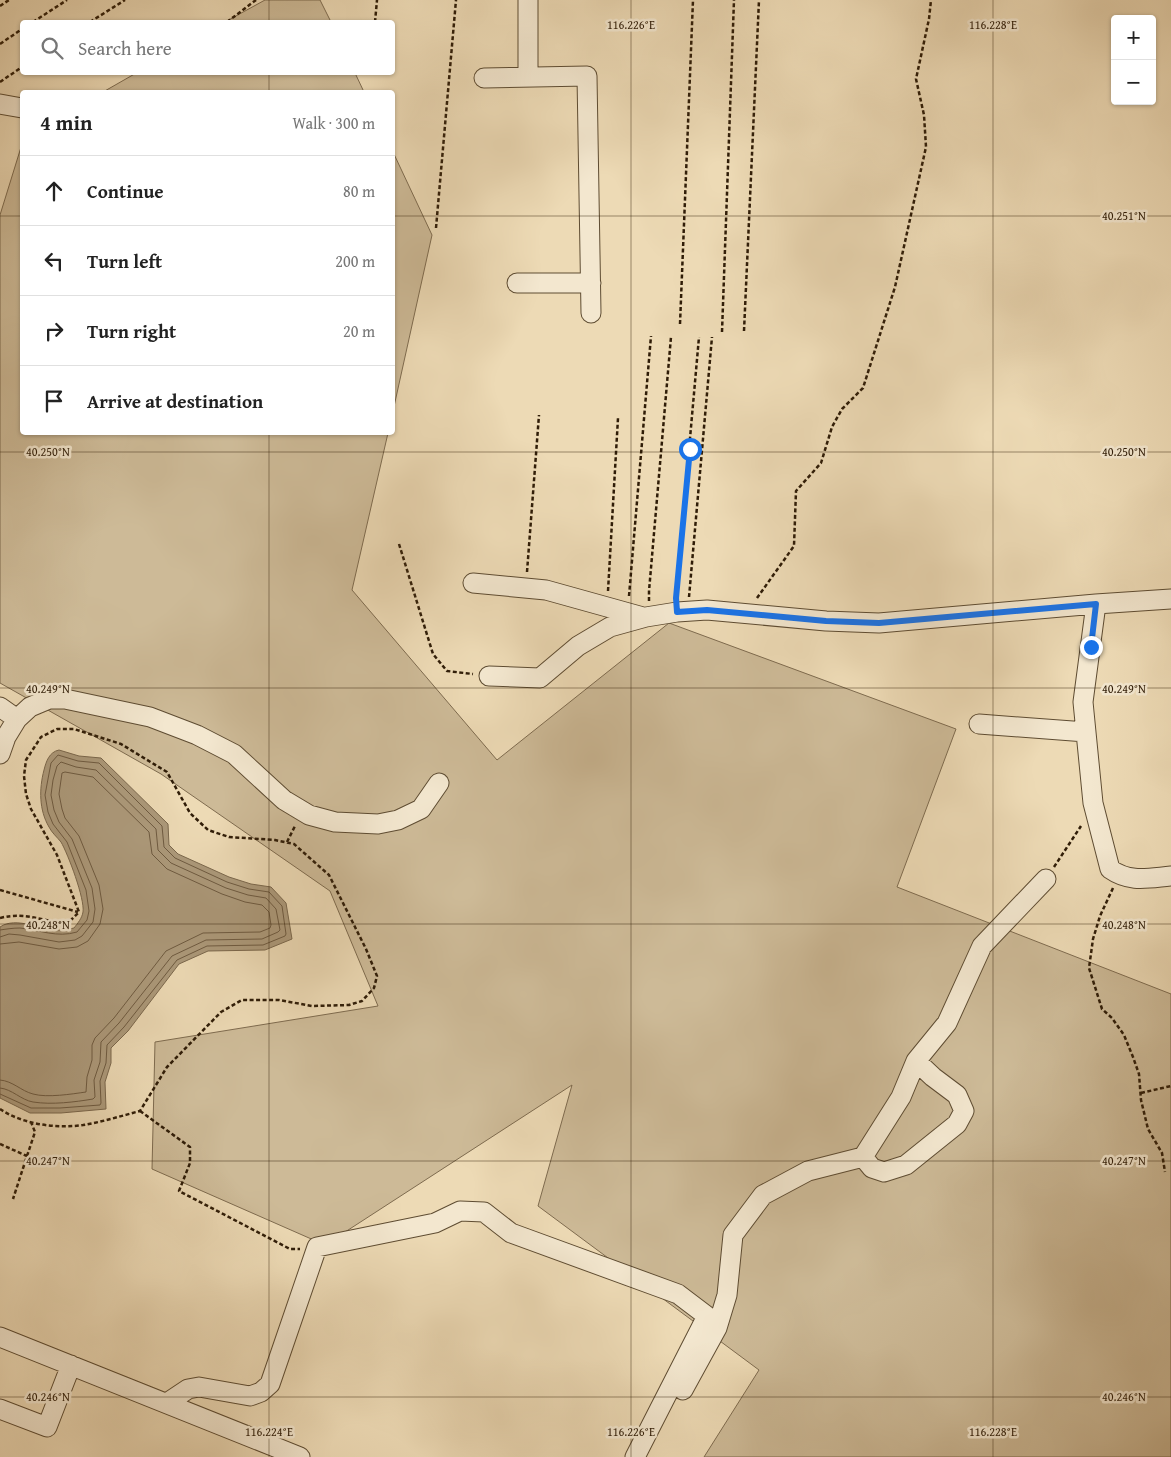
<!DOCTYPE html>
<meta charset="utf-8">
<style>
:root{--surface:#fff;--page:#f6f6f6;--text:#222;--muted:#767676;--line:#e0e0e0}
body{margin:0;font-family:"Gentium Book Plus",serif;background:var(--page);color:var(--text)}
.controls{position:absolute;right:15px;top:15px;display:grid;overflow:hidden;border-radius:5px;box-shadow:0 1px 4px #0004}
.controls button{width:45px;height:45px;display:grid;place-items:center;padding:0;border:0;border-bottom:1px solid var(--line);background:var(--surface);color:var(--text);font:25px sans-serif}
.stop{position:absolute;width:15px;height:15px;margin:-11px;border:4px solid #1a73e8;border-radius:50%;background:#fff}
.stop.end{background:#1a73e8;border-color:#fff;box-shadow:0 1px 5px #0008}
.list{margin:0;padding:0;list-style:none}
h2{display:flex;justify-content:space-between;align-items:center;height:65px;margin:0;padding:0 20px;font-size:21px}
h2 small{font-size:16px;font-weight:400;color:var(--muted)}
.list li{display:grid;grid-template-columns:32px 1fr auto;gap:15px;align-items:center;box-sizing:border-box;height:70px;padding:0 20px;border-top:1px solid var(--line)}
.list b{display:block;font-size:19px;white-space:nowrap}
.list em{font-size:16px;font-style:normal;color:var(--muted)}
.icon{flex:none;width:28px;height:28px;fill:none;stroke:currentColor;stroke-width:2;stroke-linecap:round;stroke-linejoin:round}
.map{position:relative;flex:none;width:1171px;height:1457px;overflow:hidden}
.search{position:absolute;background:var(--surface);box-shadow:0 1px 4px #0004;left:20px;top:20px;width:375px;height:55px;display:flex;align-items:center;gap:12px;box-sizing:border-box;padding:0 18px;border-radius:5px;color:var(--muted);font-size:19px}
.panel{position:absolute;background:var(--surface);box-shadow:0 1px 4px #0004;left:20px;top:90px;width:375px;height:345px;border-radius:5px}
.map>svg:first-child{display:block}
</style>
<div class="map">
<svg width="1171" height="1457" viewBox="0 0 1171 1457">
<rect width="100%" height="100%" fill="#eddab5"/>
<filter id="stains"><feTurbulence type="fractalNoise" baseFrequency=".004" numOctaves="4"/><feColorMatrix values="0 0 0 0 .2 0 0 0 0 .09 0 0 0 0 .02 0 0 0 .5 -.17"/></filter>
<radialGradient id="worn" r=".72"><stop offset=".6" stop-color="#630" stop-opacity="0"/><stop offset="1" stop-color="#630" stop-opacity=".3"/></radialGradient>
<!-- green -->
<path fill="#cdba97" stroke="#7e6b4f" d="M 265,0 L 320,0 L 331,22 L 225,22 Z
M 138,72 L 355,73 L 364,92 L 103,92 Z
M 22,144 L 22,432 L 388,433 L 352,590 L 497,760 L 669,623 L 956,729 L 897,887 L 1171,994 L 1171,1457 L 704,1457 L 759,1370 L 538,1206 L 572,1085 L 325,1245 L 152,1169 L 155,1042 L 378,1006 L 330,891 L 161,774 L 0,683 L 0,215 Z
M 393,152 L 432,235 L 393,411 Z"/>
<!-- water -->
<path fill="#ac997a" stroke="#7a674c" d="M 59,750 L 79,756 L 101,758 L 168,824 L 169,845 L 178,854 L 229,877 L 251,884 L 271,887 L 286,903 L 292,939 L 265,950 L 208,951 L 179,964 L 128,1031 L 111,1048 L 111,1063 L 105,1082 L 106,1109 L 61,1113 L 30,1113 L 0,1098 L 0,927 C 16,916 41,930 58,930 C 63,931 69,929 74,928 C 78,923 82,918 83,912 C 85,899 68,854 61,842 C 57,837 52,833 49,827 C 39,810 39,789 44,770 C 46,762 49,752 59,750 Z"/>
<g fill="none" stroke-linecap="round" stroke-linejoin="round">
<!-- shore -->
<path stroke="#6e5a40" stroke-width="1" d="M 0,930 C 7,929 13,928 20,928 C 40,930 57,938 77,932 L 87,920 L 89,911 L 86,890 L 67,842 L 53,824 L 48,812 L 45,795 L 51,763 L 58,755 L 78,761 L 99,763 L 162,826 L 164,847 L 175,858 L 227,882 L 249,889 L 269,892 L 282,906 L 286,934 L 285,936 L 263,945 L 207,946 L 177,960 L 124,1027 L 107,1045 L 106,1063 L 100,1081 L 101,1103 L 100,1105 L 60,1108 L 31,1108 L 0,1094
M 0,937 L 9,934 L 20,935 L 59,942 L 75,940 L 82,936 L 93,922 L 95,909 L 92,888 L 72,839 L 59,822 L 54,810 L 51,795 L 53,780 L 57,766 L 61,762 L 76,767 L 96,770 L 156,829 L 158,850 L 171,863 L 226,888 L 248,895 L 266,898 L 276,909 L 280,930 L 278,932 L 262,939 L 206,940 L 172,956 L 119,1023 L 101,1042 L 100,1062 L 94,1080 L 95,1097 L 93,1099 C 75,1102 52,1105 33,1102 C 21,1100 12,1089 0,1088
M 0,944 L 19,942 L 59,949 L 77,947 L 88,941 L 100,924 L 103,909 L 99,885 L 79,836 L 65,818 L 62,809 L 59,794 L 62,773 L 65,772 L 93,777 L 149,832 L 152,854 L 167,869 L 222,894 L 245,902 L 262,905 L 269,912 L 271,925 L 270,928 L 260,932 L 203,933 L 166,951 L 114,1018 L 95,1038 L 92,1045 L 92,1060 L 87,1077 L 86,1092 C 72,1094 47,1098 33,1094 C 21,1091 13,1081 0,1080"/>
<defs>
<path id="minor" d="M 528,0 L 528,77
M 484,78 L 587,76 L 591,313
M 0,104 L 22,108
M 517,283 L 591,283
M 473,583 L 546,590 L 643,617
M 1096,604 L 1083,702 L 1093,803 L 1110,869 C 1130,883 1148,878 1171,876
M 489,676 L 540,678 L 578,646 L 610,627 L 646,617 L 677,612 L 707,610 L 826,621 L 879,623 L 1096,604 L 1171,599
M 0,707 L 17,719
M 979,724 L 1086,732
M 0,754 L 6,737 L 17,719 L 30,707 L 49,699 L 65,699 L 150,717 L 197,735 L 234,754 L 284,800 L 309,815 L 335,822 L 378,824 L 398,820 L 421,809 L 439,783
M 863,1157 L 872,1168 L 884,1172 L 906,1165 L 957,1124 L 964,1111 L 957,1095 L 933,1077 L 916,1061
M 0,1337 L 300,1457
M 683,1390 L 717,1328 L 727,1295 L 733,1235 L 763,1195 L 808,1171 L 863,1157 L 901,1097 L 916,1061 L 947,1023 L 982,946 L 1046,879
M 167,1403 L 188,1389 L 199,1387 L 250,1396 L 261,1392 L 270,1384 L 317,1247 L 435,1223 L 460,1211 L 484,1212 L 511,1233 L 678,1294 L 707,1316 L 635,1457
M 0,1409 L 47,1427 L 71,1365"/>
</defs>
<!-- minor casing -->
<use href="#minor" stroke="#5e4c32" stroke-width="21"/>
<!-- path -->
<path stroke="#2f1c07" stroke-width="2.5" stroke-dasharray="4 2.5" stroke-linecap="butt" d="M 0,6 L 9,0
M 33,22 L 67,0
M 90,22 L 125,0
M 227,22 L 256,0
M 375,22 L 377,0
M 0,44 L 22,29
M 0,82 L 22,67
M 436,228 L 456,0
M 680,324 L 693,0
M 744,331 L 759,0
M 722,332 L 734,0
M 399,544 L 433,654 L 447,671 L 473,674
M 527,572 L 539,415
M 608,591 L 618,418
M 629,596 L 651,336
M 676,596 L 699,337
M 689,597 L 712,337
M 757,598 L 794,546 L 796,491 L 821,463 L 832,427 L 842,409 L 863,388 L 895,287 L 926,147 L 924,115 L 916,79 L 929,19 L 931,0
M 649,601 L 649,591 L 671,337
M 287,842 L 295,826
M 1054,867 L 1081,826
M 1113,888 L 1100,916 L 1093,939 L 1089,968 L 1102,1009 L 1112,1018 L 1124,1035 L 1133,1057 L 1139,1074 L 1141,1100 L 1148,1129 L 1162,1153 L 1165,1172
M 0,890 L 78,912
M 0,918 C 28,911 42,923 69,922 L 79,912 L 57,855 L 31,809 L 26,794 L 24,776 L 26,760 L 41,737 L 57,729 L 74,729 L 121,744 L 167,772 L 190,813 L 208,830 L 229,837 L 275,840 L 294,844 L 329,875 L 366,949 L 377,976 L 374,988 L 362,1001 L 349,1005 L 312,1006 L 279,1000 L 242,1000 L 221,1012 L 167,1067 L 140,1111 C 121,1116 102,1122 83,1125 C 56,1129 22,1124 0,1109
M 1141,1093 L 1171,1086
M 140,1111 L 190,1147 L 190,1163 L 179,1191 L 290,1249 L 300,1249
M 0,1144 L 27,1156 L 13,1199
M 27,1156 L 35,1132 L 31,1122"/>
<!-- minor -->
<use href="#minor" stroke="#f3e7cf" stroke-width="19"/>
</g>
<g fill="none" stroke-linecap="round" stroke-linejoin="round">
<!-- route -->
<path stroke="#1a73e8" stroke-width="6" d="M 690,449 L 676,598 L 677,612 L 707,610 L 826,621 L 879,623 L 1096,604 L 1091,647"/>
</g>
<!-- ticks -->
<path fill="none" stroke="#2f1c07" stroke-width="1" stroke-opacity="0.45" d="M 269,0 L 269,22M 631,0 L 631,1457M 993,0 L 993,1457M 269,72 L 269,92M 0,216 L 22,216M 392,216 L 1171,216M 269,432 L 269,1457M 0,452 L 1171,452M 0,688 L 1171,688M 0,924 L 1171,924M 0,1161 L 1171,1161M 0,1397 L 1171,1397"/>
<g font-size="12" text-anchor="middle" fill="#2f1c07" stroke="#f3e7cf" stroke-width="5" stroke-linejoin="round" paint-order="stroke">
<text x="631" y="29">116.226°E</text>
<text x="993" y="29">116.228°E</text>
<text x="1124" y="220">40.251°N</text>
<text x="48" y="456">40.250°N</text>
<text x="1124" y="456">40.250°N</text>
<text x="48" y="693">40.249°N</text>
<text x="1124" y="693">40.249°N</text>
<text x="48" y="929">40.248°N</text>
<text x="1124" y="929">40.248°N</text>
<text x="48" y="1165">40.247°N</text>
<text x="1124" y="1165">40.247°N</text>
<text x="48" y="1401">40.246°N</text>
<text x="1124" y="1401">40.246°N</text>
<text x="269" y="1436">116.224°E</text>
<text x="631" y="1436">116.226°E</text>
<text x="993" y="1436">116.228°E</text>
</g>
<rect width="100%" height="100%" filter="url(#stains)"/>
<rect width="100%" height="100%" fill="url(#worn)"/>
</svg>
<div class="controls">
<button>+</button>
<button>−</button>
</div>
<div class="stop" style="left:690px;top:449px"></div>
<div class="stop end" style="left:1091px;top:647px"></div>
<div class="search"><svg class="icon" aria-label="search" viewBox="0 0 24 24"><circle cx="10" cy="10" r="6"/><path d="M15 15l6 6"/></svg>Search here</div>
<section class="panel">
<h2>4 min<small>Walk · 300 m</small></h2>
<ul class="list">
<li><svg class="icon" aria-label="ahead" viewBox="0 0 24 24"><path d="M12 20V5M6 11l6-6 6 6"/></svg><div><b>Continue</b></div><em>80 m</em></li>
<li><svg class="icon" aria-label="left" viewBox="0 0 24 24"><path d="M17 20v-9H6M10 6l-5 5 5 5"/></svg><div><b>Turn left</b></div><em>200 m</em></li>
<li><svg class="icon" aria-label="right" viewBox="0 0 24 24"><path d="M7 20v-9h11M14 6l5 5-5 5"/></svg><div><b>Turn right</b></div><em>20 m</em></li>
<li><svg class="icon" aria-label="arrive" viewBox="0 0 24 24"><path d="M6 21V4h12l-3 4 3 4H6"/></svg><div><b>Arrive at destination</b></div></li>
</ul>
</section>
</div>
